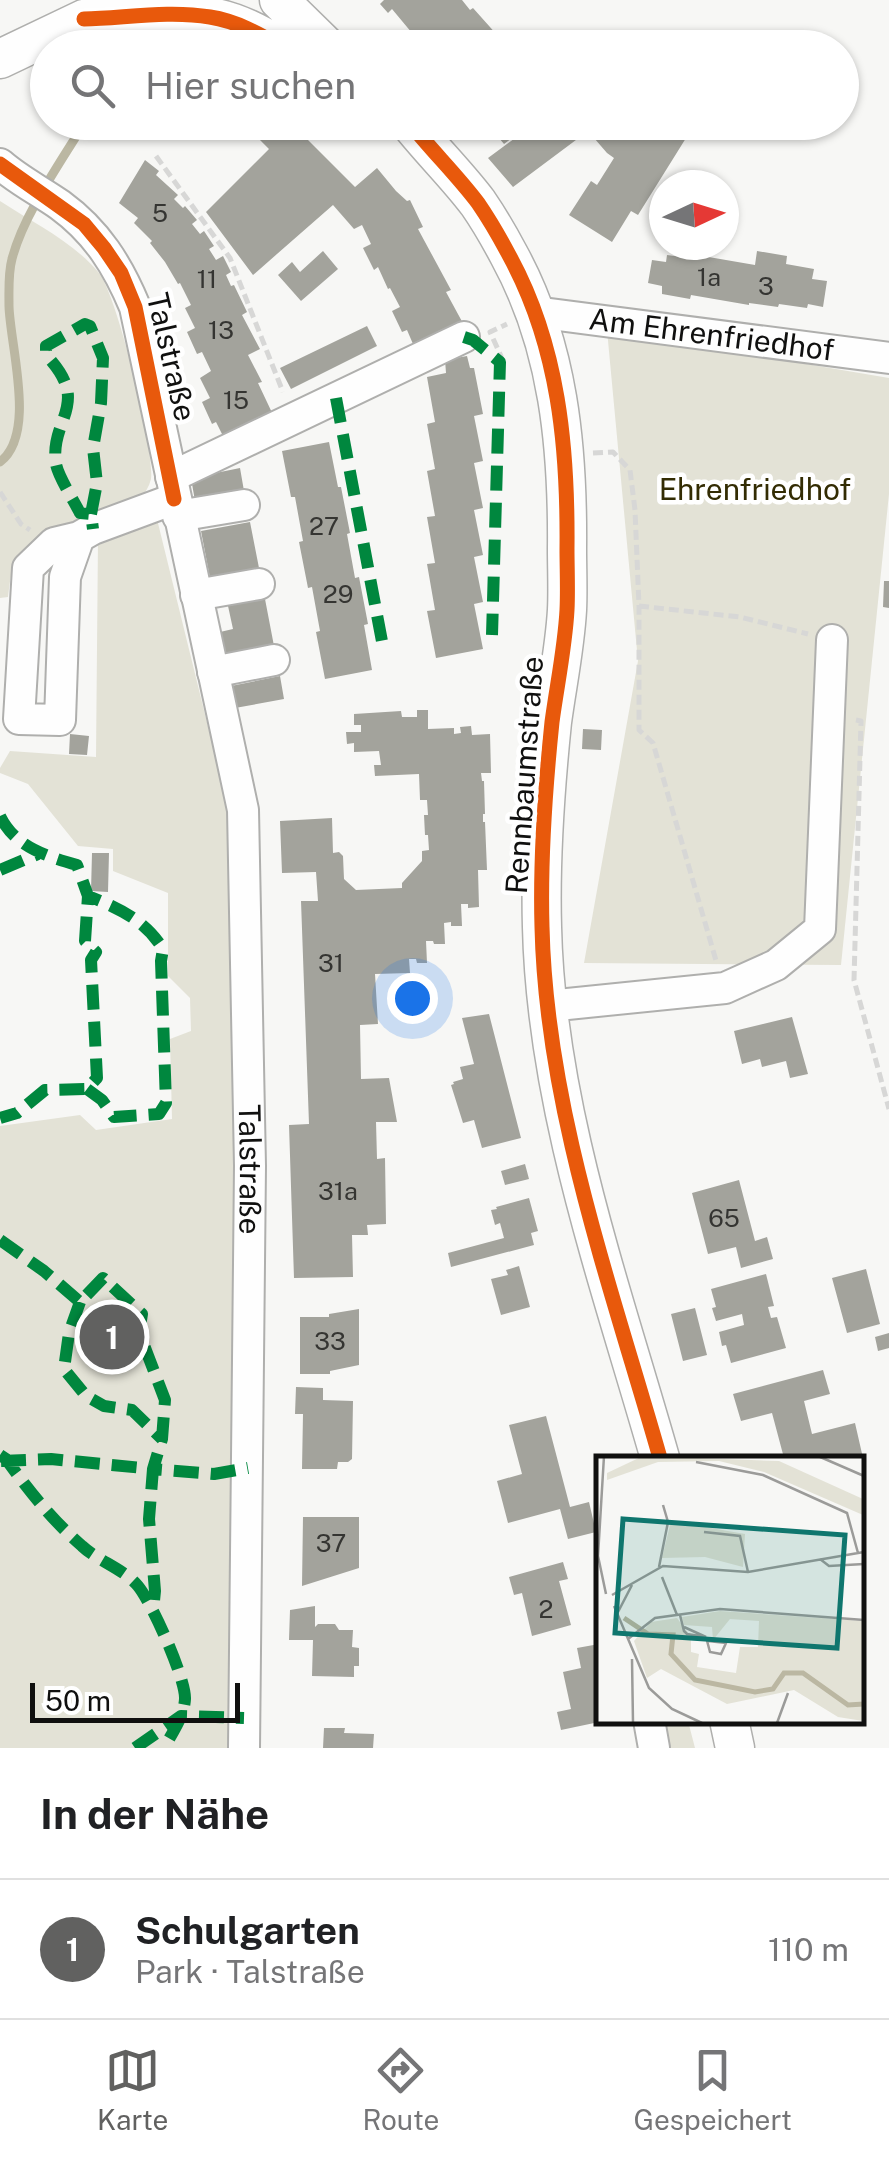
<!DOCTYPE html>
<html lang="de">
<meta charset="utf-8">
<style>
:root{--surface:#fff;--page:#f6f6f6;--text:#202124;--muted:#757577;--line:#e0e0e0;--accent:#616160}
body{margin:0;font-family:"Public Sans",sans-serif;background:var(--page);color:var(--text)}
.compass{position:absolute;left:649px;top:170px;width:90px;height:90px;border-radius:50%;background:var(--surface);box-shadow:0 2px 8px #0004;rotate:86deg}
.scale{position:absolute;left:30px;bottom:25px;width:210px;box-sizing:border-box;padding-left:10px;border:5px solid #10100f;border-top:0;font-size:28px;line-height:35px;white-space:nowrap;color:#10100f;-webkit-text-stroke:8px #fff;paint-order:stroke}
.you{position:absolute;left:412px;top:998px;width:35px;height:35px;margin:-25px;border:8px solid #fff;border-radius:50%;background:#1a73e8;box-shadow:0 0 0 15px #1a73e833}
.badge{display:grid;place-items:center;width:65px;height:65px;border-radius:50%;background:var(--accent);color:#fff;font-size:32px;font-weight:700}
.pin{position:absolute;translate:-50% -50%;border:5px solid #fff;box-shadow:0 2px 10px #0006}
.list{margin:0;padding:0;list-style:none}
h2{display:flex;justify-content:space-between;align-items:center;height:130px;margin:0;padding:0 40px;font-size:42px}
h2 small{font-size:32px;font-weight:400;color:var(--muted)}
.list li{display:grid;grid-template-columns:65px 1fr auto;gap:30px;align-items:center;box-sizing:border-box;height:140px;padding:0 40px;border-top:2px solid var(--line)}
.list b{display:block;font-size:38px;white-space:nowrap}
.list p{margin:0;font-size:32px;white-space:nowrap;color:var(--muted)}
.list em{font-size:32px;font-style:normal;color:var(--muted)}
.icon{flex:none;width:55px;height:55px;fill:none;stroke:currentColor;stroke-width:2;stroke-linecap:round;stroke-linejoin:round}
.map{position:relative;flex:none;width:889px;height:1748px;overflow:hidden}
.search{position:absolute;background:var(--surface);box-shadow:0 2px 8px #0004;left:30px;right:30px;top:30px;height:110px;display:flex;align-items:center;gap:25px;box-sizing:border-box;padding:0 35px;border-radius:55px;color:var(--muted);font-size:38px}
.sheet{height:270px;background:var(--surface)}
nav{display:flex;justify-content:space-around;align-items:center;box-sizing:border-box;height:140px;border-top:2px solid var(--line);background:var(--surface);font-size:28px;color:var(--muted)}
nav a{display:grid;justify-items:center;gap:5px}
nav .on{color:var(--accent)}
.map>svg:first-child{display:block}
</style>
<div class="map">
<svg width="889" height="1748" viewBox="0 0 889 1748">
<rect width="100%" height="100%" fill="#f7f7f5"/>
<!-- green -->
<path fill="#e3e2d6" d="M 0,201 C 32,222 75,243 99,273 C 117,295 155,450 151,479 C 149,487 145,493 140,499 L 26,547 C 11,564 11,575 8,597 L 0,598 Z
M 607,330 L 889,378 L 889,494 L 841,965 L 584,963 L 638,661 Z
M 156,515 L 228,808 L 237,1169 L 232,1748 L 0,1748 L 0,1126 L 80,1115 L 96,1130 L 172,1119 L 170,1039 L 191,1031 L 190,998 L 168,976 L 168,893 L 113,871 L 113,849 L 78,846 L 28,784 L 0,773 L 0,768 L 10,751 L 96,757 L 98,538 Z
M 665,1721 L 688,1721 L 695,1748 L 670,1748 Z"/>
<g fill="none" stroke-linecap="round" stroke-linejoin="round">
<!-- stream -->
<path stroke="#bbb7a2" stroke-width="9" d="M 0,462 C 37,434 10,346 9,306 C 9,291 8,273 12,259 C 23,215 61,162 85,122"/>
</g>
<!-- building -->
<path fill="#a3a39c" d="M 384,0 L 462,0 L 470,10 L 473,8 L 498,36 L 495,38 L 503,48 L 427,48 L 419,39 L 415,42 L 408,36 L 412,33 L 392,9 L 388,13 L 380,4 Z
M 266,122 L 297,122 L 294,126 L 355,187 L 377,168 L 396,191 L 407,201 L 410,200 L 423,227 L 418,229 L 451,290 L 446,292 L 465,327 L 416,351 L 407,330 L 402,332 L 392,311 L 400,307 L 390,288 L 388,289 L 378,267 L 374,270 L 363,248 L 371,244 L 362,225 L 354,229 L 333,205 L 253,275 L 206,212 L 269,149 L 254,134 Z
M 492,122 L 533,122 L 504,144 L 499,138 L 503,135 Z
M 537,122 L 659,122 L 691,130 L 638,215 L 631,211 L 612,242 L 569,215 L 591,181 L 597,185 L 614,158 L 607,153 L 588,131 L 513,187 L 488,158 Z
M 145,160 L 159,171 L 156,175 L 178,195 L 174,199 L 183,208 L 185,206 L 197,220 L 192,224 L 200,234 L 204,231 L 214,246 L 209,249 L 216,260 L 223,256 L 231,272 L 226,275 L 231,286 L 234,285 L 247,312 L 242,315 L 260,349 L 248,355 L 262,382 L 258,383 L 275,419 L 226,442 L 216,422 L 212,424 L 202,402 L 210,398 L 200,378 L 211,371 L 202,352 L 197,354 L 187,332 L 195,328 L 185,308 L 191,305 L 180,283 L 178,284 L 165,262 L 150,243 L 152,241 L 134,223 L 138,218 L 119,203 Z
M 323,251 L 338,269 L 301,301 L 278,275 L 292,262 L 300,272 Z
M 757,251 L 787,256 L 786,264 L 814,269 L 812,279 L 827,281 L 823,307 L 808,304 L 807,308 L 779,304 L 778,307 L 749,303 L 749,305 L 691,295 L 690,299 L 662,294 L 662,286 L 648,283 L 652,260 L 666,262 L 667,255 L 697,259 L 697,255 L 755,265 Z
M 367,326 L 377,346 L 291,389 L 280,368 Z
M 467,356 L 470,368 L 474,368 L 483,414 L 474,416 L 483,461 L 474,463 L 483,508 L 474,510 L 483,555 L 474,557 L 483,602 L 474,604 L 483,649 L 436,658 L 427,611 L 435,610 L 427,564 L 435,563 L 427,517 L 435,516 L 427,471 L 435,469 L 427,424 L 435,422 L 427,377 L 446,373 L 445,360 Z
M 329,442 L 338,487 L 341,487 L 350,533 L 347,534 L 355,578 L 359,577 L 368,624 L 364,625 L 372,670 L 325,679 L 316,632 L 320,631 L 312,587 L 308,588 L 299,542 L 303,541 L 295,497 L 291,497 L 282,451 Z
M 240,468 L 244,491 L 195,501 L 191,478 Z
M 250,522 L 259,568 L 210,578 L 201,531 Z
M 884,581 L 889,581 L 889,608 L 883,607 Z
M 265,599 L 274,646 L 225,655 L 220,632 L 233,629 L 228,606 Z
M 280,676 L 284,699 L 235,708 L 231,686 Z
M 417,710 L 428,710 L 428,729 L 454,728 L 454,734 L 461,733 L 460,727 L 471,726 L 472,735 L 490,734 L 491,773 L 481,773 L 482,781 L 484,781 L 485,814 L 483,814 L 483,822 L 485,822 L 487,870 L 478,870 L 479,907 L 468,908 L 468,904 L 461,904 L 462,926 L 451,926 L 451,922 L 444,923 L 445,944 L 434,944 L 433,941 L 426,941 L 427,963 L 417,963 L 416,959 L 409,959 L 410,973 L 375,974 L 378,1024 L 360,1025 L 361,1079 L 389,1078 L 397,1122 L 376,1122 L 377,1159 L 385,1158 L 386,1224 L 367,1225 L 368,1235 L 352,1235 L 353,1277 L 294,1278 L 289,1125 L 309,1124 L 301,901 L 318,901 L 316,872 L 282,873 L 280,821 L 332,818 L 333,853 L 339,852 L 343,856 L 344,879 L 356,890 L 402,888 L 402,883 L 422,861 L 422,851 L 429,850 L 428,835 L 425,835 L 424,815 L 428,815 L 427,800 L 420,800 L 419,774 L 375,776 L 374,765 L 381,765 L 379,751 L 354,752 L 354,743 L 347,744 L 346,732 L 361,732 L 361,725 L 354,725 L 354,714 L 401,711 L 402,717 L 417,717 Z
M 583,729 L 602,730 L 601,750 L 582,749 Z
M 70,734 L 89,736 L 87,755 L 69,754 Z
M 92,853 L 109,853 L 108,892 L 91,891 Z
M 489,1014 L 521,1138 L 482,1148 L 474,1120 L 463,1123 L 451,1085 L 454,1084 L 453,1082 L 463,1079 L 460,1067 L 474,1064 L 462,1018 Z
M 792,1017 L 808,1074 L 790,1078 L 786,1061 L 762,1067 L 760,1059 L 742,1064 L 734,1031 Z
M 525,1164 L 529,1179 L 505,1185 L 501,1171 Z
M 739,1180 L 755,1241 L 767,1237 L 773,1259 L 741,1268 L 736,1247 L 708,1254 L 692,1193 Z
M 529,1198 L 538,1231 L 531,1233 L 534,1245 L 451,1267 L 448,1253 L 504,1238 L 500,1223 L 495,1225 L 491,1210 L 497,1209 L 496,1207 Z
M 519,1266 L 530,1307 L 501,1315 L 491,1279 L 508,1275 L 506,1270 Z
M 866,1269 L 880,1324 L 847,1333 L 832,1278 Z
M 766,1274 L 774,1306 L 768,1307 L 771,1318 L 777,1317 L 786,1348 L 731,1363 L 726,1345 L 722,1346 L 719,1332 L 744,1325 L 742,1314 L 716,1321 L 712,1308 L 716,1307 L 711,1289 Z
M 695,1308 L 707,1355 L 683,1361 L 671,1314 Z
M 359,1309 L 359,1365 L 330,1371 L 330,1374 L 300,1374 L 300,1317 L 329,1317 L 329,1314 Z
M 889,1333 L 889,1348 L 878,1351 L 875,1337 Z
M 823,1370 L 830,1394 L 804,1401 L 812,1434 L 855,1423 L 863,1458 L 784,1458 L 772,1413 L 741,1421 L 733,1394 Z
M 296,1387 L 323,1388 L 323,1400 L 353,1401 L 352,1459 L 348,1462 L 338,1462 L 337,1469 L 302,1469 L 303,1414 L 295,1414 Z
M 546,1416 L 570,1507 L 589,1502 L 596,1532 L 568,1539 L 560,1509 L 508,1523 L 497,1481 L 522,1474 L 509,1425 Z
M 303,1517 L 359,1517 L 359,1568 L 302,1586 Z
M 563,1562 L 568,1579 L 559,1581 L 571,1625 L 532,1636 L 522,1593 L 514,1595 L 509,1577 Z
M 315,1606 L 315,1627 L 318,1624 L 335,1624 L 339,1630 L 353,1630 L 352,1647 L 359,1648 L 359,1666 L 354,1666 L 354,1677 L 312,1676 L 313,1640 L 289,1640 L 290,1610 Z
M 599,1644 L 599,1722 L 561,1730 L 557,1712 L 571,1709 L 563,1672 L 581,1668 L 577,1648 Z
M 324,1728 L 345,1728 L 344,1733 L 374,1734 L 373,1748 L 323,1748 Z"/>
<g fill="none" stroke-linecap="round" stroke-linejoin="round">
<defs>
<g id="minor">
<path id="s1" d="M 0,164 C 18,180 40,191 60,205 C 97,232 118,266 135,307 L 243,810 L 250,1166 L 244,1748"/>
<path id="s2" d="M 535,312 L 889,358"/>
<path d="M 171,477 L 464,337"/>
<path d="M 178,516 L 244,505"/>
<path d="M 79,537 L 65,577 L 60,720 L 19,719 L 28,568 L 54,543 L 79,537 L 93,529 L 174,499"/>
<path d="M 196,595 L 259,584"/>
<path d="M 213,672 L 274,660"/>
<path d="M 548,1006 L 725,988 L 776,965 L 820,929 L 832,640"/>
<path d="M 649,1720 L 654,1748"/>
</g>
<path id="major" d="M 279,0 L 328,48
M 84,19 C 125,18 169,10 210,17 C 236,21 260,34 283,48
M 0,59 L 84,19 L 107,13
M 409,122 C 431,150 457,175 478,203 C 489,219 500,238 509,255 C 559,346 568,448 567,549 C 567,569 568,590 567,610 C 565,647 557,685 552,722 C 545,790 540,859 542,927 C 546,1107 611,1286 660,1458
M 729,1720 L 735,1748"/>
</defs>
<!-- minor casing -->
<use href="#minor" stroke="#afafad" stroke-width="34"/>
<!-- major casing -->
<use href="#major" stroke="#afafad" stroke-width="41"/>
<!-- path -->
<path stroke="#d7d7d6" stroke-width="5" stroke-dasharray="10 5" stroke-linecap="butt" d="M 156,156 L 230,258 L 283,392
M 500,362 L 501,356 L 490,332 L 507,324
M 593,453 L 613,452 L 630,470 L 635,510 L 639,606 L 639,730 L 653,743 L 717,964
M 0,492 L 21,524 L 30,530
M 639,606 L 740,617 L 808,634
M 856,720 L 861,721 L 854,980 L 889,1109"/>
<!-- minor -->
<use href="#minor" stroke="#fefefe" stroke-width="30"/>
<!-- major -->
<use href="#major" stroke="#fefefe" stroke-width="38"/>
<!-- quiet -->
<path stroke="#00873e" stroke-width="12" stroke-dasharray="25 12" stroke-linecap="butt" d="M 464,337 L 473,340 L 500,362 L 492,635
M 336,398 L 384,652
M 91,514 L 97,483 L 93,448 L 101,403 L 103,358 L 90,326 L 85,324 L 46,346 L 46,355 C 93,405 49,418 56,464 C 58,476 74,501 80,513 L 91,514 L 93,529
M 0,816 C 15,847 46,856 77,865 L 88,896 L 85,941 L 96,952 L 91,960 L 97,1078 L 87,1089 L 45,1090 L 17,1113 L 0,1118
M 0,870 L 38,854
M 87,1089 L 102,1100 L 114,1117 L 159,1114 L 166,1103 L 161,961 L 163,949 C 146,921 119,908 88,896
M 0,1240 L 44,1271 L 80,1302 L 103,1278 L 142,1314 L 139,1332 L 165,1400 L 162,1439 L 153,1469 L 214,1474 L 248,1468
M 80,1302 L 69,1333 L 64,1369 L 86,1396 L 104,1406 L 132,1410 L 162,1439
M 0,1455 L 6,1459 C 29,1491 52,1520 82,1546 C 98,1561 124,1569 138,1586 C 152,1603 186,1679 185,1699 C 184,1717 172,1733 164,1748
M 1,1461 L 51,1459 L 153,1469 L 149,1519 L 155,1591 L 153,1611
M 135,1748 L 181,1716 L 244,1718"/>
<defs>
<path id="cycleway" d="M 84,19 C 125,18 169,10 210,17 C 236,21 260,34 283,48
M 409,122 C 431,150 457,175 478,203 C 489,219 500,238 509,255 C 559,346 568,448 567,549 C 567,569 568,590 567,610 C 565,647 557,685 552,722 C 545,790 540,859 542,927 C 546,1107 611,1286 660,1458
M 0,164 L 84,224 L 104,248 L 121,273 L 135,307 L 174,499"/>
</defs>
<!-- cycleway casing -->
<use href="#cycleway" stroke="#fff" stroke-width="21"/>
<!-- cycleway -->
<use href="#cycleway" stroke="#e8590c" stroke-width="15"/>
</g>
<g text-anchor="middle" stroke-width="9" stroke-linejoin="round" paint-order="stroke">
<!-- number labels -->
<g font-size="25" fill="#353532">
<text x="160" y="222">5</text>
<text x="709" y="286">1a</text>
<text x="207" y="288">11</text>
<text x="766" y="295">3</text>
<text x="221" y="339">13</text>
<text x="236" y="409">15</text>
<text x="324" y="535">27</text>
<text x="338" y="603">29</text>
<text x="331" y="972">31</text>
<text x="338" y="1200">31a</text>
<text x="724" y="1227">65</text>
<text x="330" y="1350">33</text>
<text x="331" y="1552">37</text>
<text x="546" y="1618">2</text>
</g>
<!-- street labels -->
<g font-size="30" fill="#10100f" stroke="#fff">
<text dy="10" stroke="none"><textPath href="#s2" startOffset="178">Am Ehrenfriedhof</textPath></text>
<text transform="translate(171 357) rotate(77)" y="10">Talstraße</text>
<text transform="translate(525 775) rotate(-86)" y="10">Rennbaumstraße</text>
<text dy="10" stroke="none"><textPath href="#s1" startOffset="1075">Talstraße</textPath></text>
</g>
<!-- park labels -->
<g font-size="30" fill="#332c03" stroke="#fff">
<text x="755" y="500">Ehrenfriedhof</text>
</g>
</g>
<!-- overview -->
<g transform="translate(596 1456)">
<rect width="268" height="268" fill="#f7f7f5"/>
<path d="M 47,0 L 183,5 L 267,43 L 267,59 L 168,16 L 123,5 L 62,6 L 11,24 L 11,17 ZM 75,65 L 149,78 L 147,111 L 109,101 L 66,102 ZM 124,155 L 267,165 L 267,265 L 242,261 L 198,234 L 131,248 L 65,213 L 51,222 L 38,185 L 55,166 L 81,162 L 95,181 L 95,196 L 103,198 L 101,211 L 140,217 L 144,191 L 162,191 L 163,165 L 134,163 L 117,184 L 116,171 L 88,169 L 86,161 Z" fill="#e3e2d6"/>
<path fill="none" stroke="#bbb7a2" stroke-width="5" d="M 28,162 L 52,178 L 77,179 L 75,198 L 99,224 L 159,236 L 177,233 L 188,217 L 207,217 L 252,249 L 268,248"/>
<path fill="none" stroke="#9b9b99" stroke-width="2.5" d="M 8,0 L 2,100 L 10,138M 222,0 L 268,20M 100,6 L 167,19 L 251,57 L 262,97M 108,76 L 144,80 L 152,116M 224,103 L 233,110 L 268,108M 63,111 L 72,66 L 67,49M 66,121 L 81,159M 16,139 L 67,110 L 152,116 L 268,96M 18,150 L 53,232 L 76,253 L 106,267M 22,156 L 36,129M 84,159 L 88,175 L 91,178 L 110,181 L 88,171M 110,181 L 114,196 L 125,198 L 130,187 L 112,185M 32,183 L 59,162 L 124,153 L 268,164M 36,203 L 37,267M 181,267 L 192,237"/>
<path fill="#0f766e" fill-opacity="0.15" stroke="#0f766e" stroke-width="5" d="M 27,63 L 249,79 L 241,192 L 19,177 Z"/>
<rect width="268" height="268" fill="none" stroke="#10100f" stroke-width="5"/>
</g>
</svg>
<svg class="compass" viewBox="-18 -18 36 36"><path d="M0-13l5 13h-10z" fill="#e53935"/><path d="M0 13l5-13h-10z" fill="#757577"/></svg>
<div class="scale">50 m</div>
<div class="you"></div>
<div class="pin badge" style="left:112px;top:1337px">1</div>
<div class="search"><svg class="icon" aria-label="search" viewBox="0 0 24 24"><circle cx="10" cy="10" r="6"/><path d="M15 15l6 6"/></svg>Hier suchen</div>
</div>
<section class="sheet">
<h2>In der Nähe<small></small></h2>
<ul class="list">
<li><span class="badge">1</span><div><b>Schulgarten</b><p>Park · Talstraße</p></div><em>110 m</em></li>
</ul>
</section>
<nav>
<a class="on"><svg class="icon" aria-label="map" viewBox="0 0 24 24"><path d="M3 6l6-2 6 2 6-2v14l-6 2-6-2-6 2zM9 4v14M15 6v14"/></svg>Karte</a>
<a><svg class="icon" aria-label="directions" viewBox="0 0 24 24"><path d="M12 3l9 9-9 9-9-9zM9 14v-3h6M13 9l2 2-2 2"/></svg>Route</a>
<a><svg class="icon" aria-label="saved" viewBox="0 0 24 24"><path d="M7 4h10v16l-5-4-5 4z"/></svg>Gespeichert</a>
</nav>
